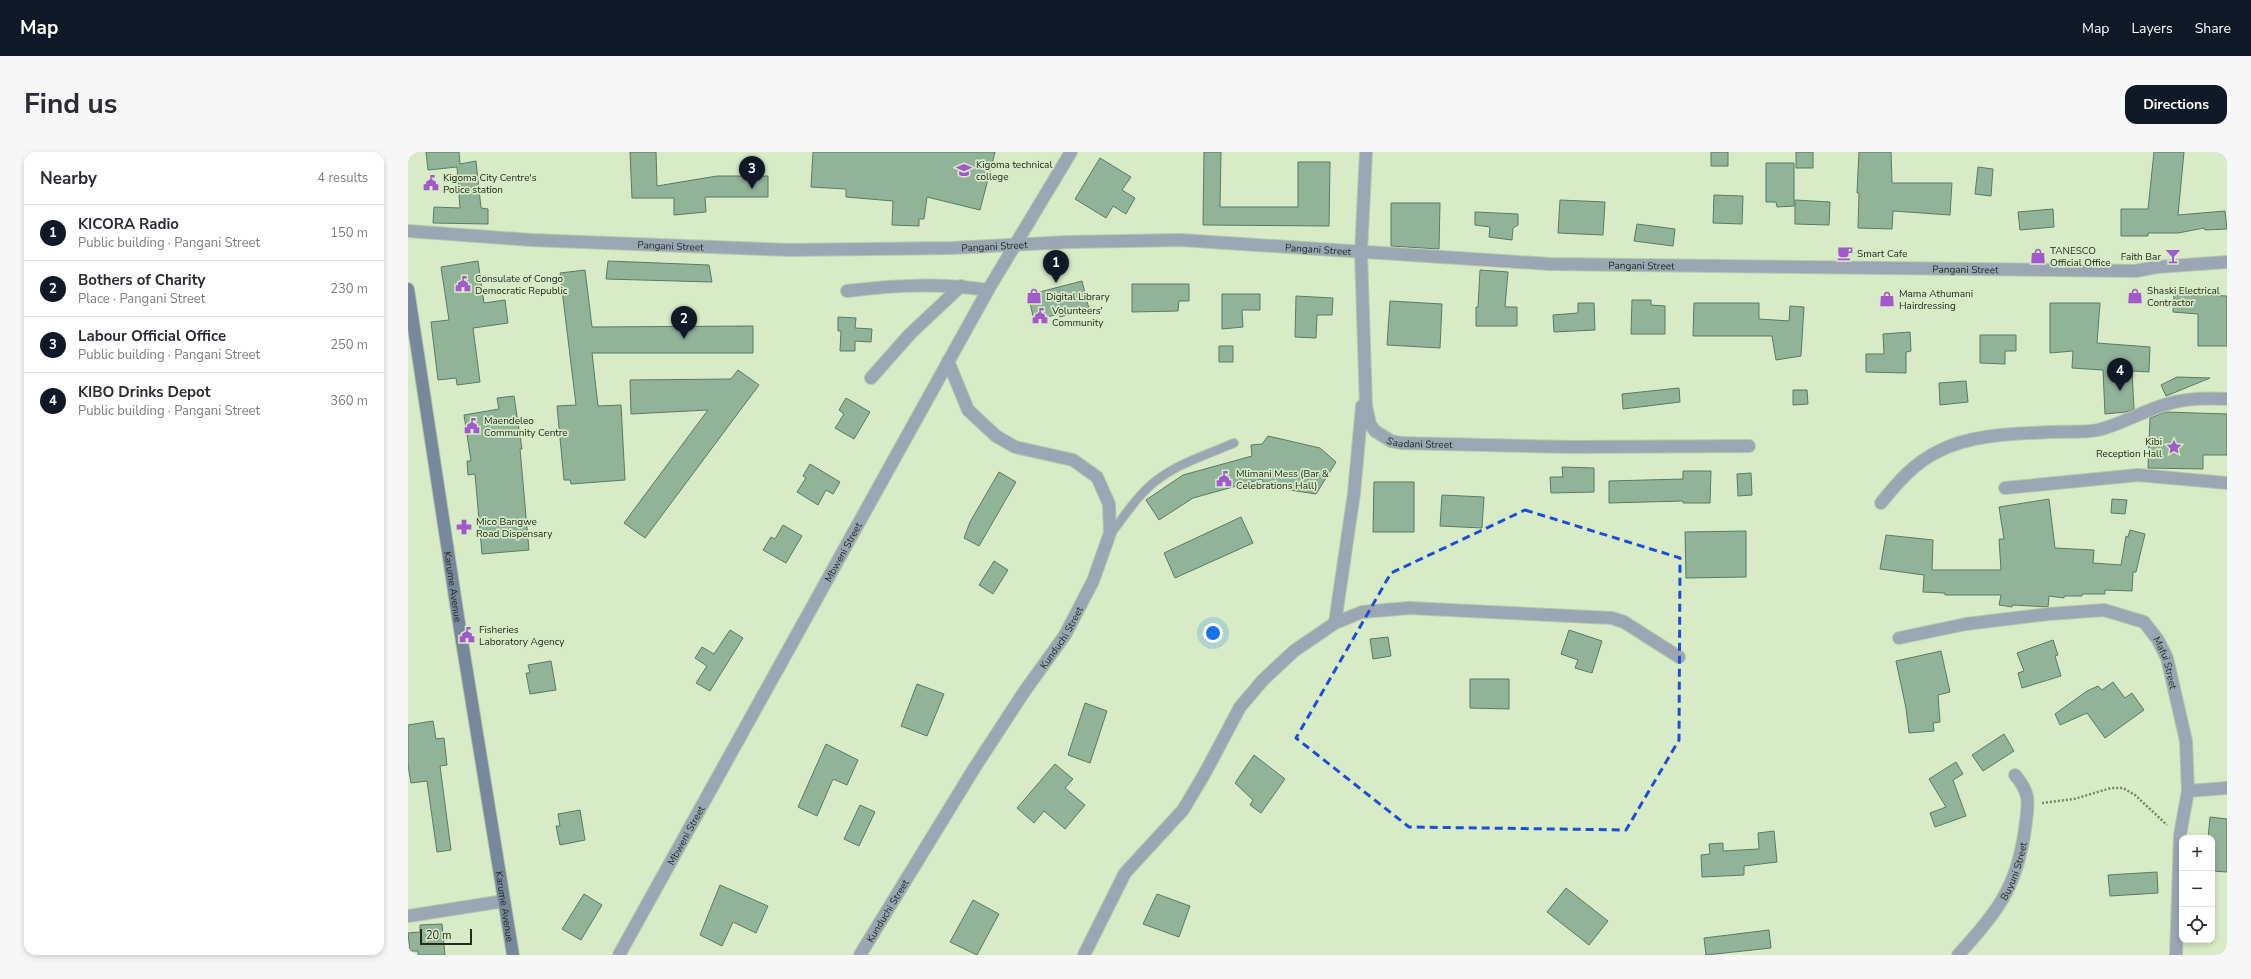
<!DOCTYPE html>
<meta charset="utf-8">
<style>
:root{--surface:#fff;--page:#f7f7f7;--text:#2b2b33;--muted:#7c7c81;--line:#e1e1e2;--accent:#111827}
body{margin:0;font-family:"Nunito Sans",sans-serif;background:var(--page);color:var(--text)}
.controls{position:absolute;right:12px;bottom:12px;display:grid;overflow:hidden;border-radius:8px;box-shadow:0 2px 6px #0003}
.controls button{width:36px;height:36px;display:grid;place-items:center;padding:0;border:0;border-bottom:1px solid var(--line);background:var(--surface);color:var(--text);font:20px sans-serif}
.scale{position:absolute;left:12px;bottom:10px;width:52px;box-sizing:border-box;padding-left:4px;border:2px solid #232b1d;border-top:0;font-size:11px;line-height:14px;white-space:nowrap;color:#232b1d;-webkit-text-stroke:3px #d6ebc6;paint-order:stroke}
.you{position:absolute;left:805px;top:481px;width:14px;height:14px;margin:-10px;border:3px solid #fff;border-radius:50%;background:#1a73e8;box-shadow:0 0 0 6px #1a73e833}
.badge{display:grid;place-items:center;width:26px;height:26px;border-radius:50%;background:var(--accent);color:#fff;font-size:13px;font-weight:700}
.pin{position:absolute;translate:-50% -33px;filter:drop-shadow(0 1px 2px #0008)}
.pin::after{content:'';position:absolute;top:21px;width:14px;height:12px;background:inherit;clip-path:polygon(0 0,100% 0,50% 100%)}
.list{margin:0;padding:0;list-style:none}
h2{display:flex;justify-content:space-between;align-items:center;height:52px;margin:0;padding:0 16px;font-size:17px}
h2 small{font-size:13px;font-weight:400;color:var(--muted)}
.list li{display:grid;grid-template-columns:26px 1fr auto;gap:12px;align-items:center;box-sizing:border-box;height:56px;padding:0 16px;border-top:1px solid var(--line)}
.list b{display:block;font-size:15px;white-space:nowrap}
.list p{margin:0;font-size:13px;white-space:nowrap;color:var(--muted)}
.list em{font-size:13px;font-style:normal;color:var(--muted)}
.icon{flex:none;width:22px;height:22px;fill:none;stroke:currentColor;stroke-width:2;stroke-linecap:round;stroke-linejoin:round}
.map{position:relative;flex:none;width:1819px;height:803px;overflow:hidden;border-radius:12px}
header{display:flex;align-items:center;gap:24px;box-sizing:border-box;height:56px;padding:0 20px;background:var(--accent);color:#fff}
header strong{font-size:19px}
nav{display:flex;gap:22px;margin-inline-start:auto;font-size:14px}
.intro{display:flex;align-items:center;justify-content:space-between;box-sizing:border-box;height:96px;padding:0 24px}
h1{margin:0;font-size:28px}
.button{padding:10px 18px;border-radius:12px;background:var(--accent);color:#fff;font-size:14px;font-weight:700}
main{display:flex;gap:24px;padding:0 24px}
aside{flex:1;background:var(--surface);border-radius:12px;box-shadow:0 2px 6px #0003}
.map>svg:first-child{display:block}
</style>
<header>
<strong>Map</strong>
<nav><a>Map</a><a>Layers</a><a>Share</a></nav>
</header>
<div class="intro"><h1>Find us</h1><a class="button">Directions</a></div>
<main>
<aside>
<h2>Nearby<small>4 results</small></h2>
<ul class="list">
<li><span class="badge">1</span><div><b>KICORA Radio</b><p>Public building · Pangani Street</p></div><em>150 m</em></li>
<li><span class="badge">2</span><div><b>Bothers of Charity</b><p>Place · Pangani Street</p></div><em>230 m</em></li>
<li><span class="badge">3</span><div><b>Labour Official Office</b><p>Public building · Pangani Street</p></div><em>250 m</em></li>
<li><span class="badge">4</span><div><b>KIBO Drinks Depot</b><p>Public building · Pangani Street</p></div><em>360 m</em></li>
</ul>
</aside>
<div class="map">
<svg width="1819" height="803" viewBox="0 0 1819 803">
<rect width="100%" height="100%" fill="#d6ebc6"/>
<!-- building -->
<path fill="#91b499" stroke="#597b62" d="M 18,0 L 51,0 L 52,12 L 68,9 L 73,56 L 80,57 L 80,72 L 25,71 L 26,55 L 52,56 L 49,15 L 20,18 Z
M 222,0 L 248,0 L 249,34 L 309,24 L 360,24 L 360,45 L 297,45 L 298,60 L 266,63 L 266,46 L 224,46 Z
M 405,0 L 587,0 L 572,58 L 519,45 L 516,67 L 511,67 L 511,74 L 484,73 L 485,49 L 438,45 L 438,37 L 403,35 Z
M 796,0 L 813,0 L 812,55 L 890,55 L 890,10 L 922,10 L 921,74 L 795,73 Z
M 1303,0 L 1320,0 L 1320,14 L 1303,14 Z
M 1388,0 L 1405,0 L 1405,16 L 1388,16 Z
M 1451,0 L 1483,0 L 1484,31 L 1544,31 L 1542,63 L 1485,59 L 1484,77 L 1450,76 L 1451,41 L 1449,41 Z
M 1746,0 L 1776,0 L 1770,63 L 1817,59 L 1819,77 L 1797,78 L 1796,76 L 1770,81 L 1740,81 L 1740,84 L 1713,84 L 1713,57 L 1740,57 Z
M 692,6 L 723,25 L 714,38 L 727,46 L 718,62 L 705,54 L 698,66 L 667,47 Z
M 1358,11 L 1386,11 L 1386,54 L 1369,55 L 1368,50 L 1358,50 Z
M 1570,15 L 1585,17 L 1583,44 L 1567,42 Z
M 1306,43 L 1335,44 L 1334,72 L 1305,71 Z
M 1152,48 L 1197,50 L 1195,83 L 1150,81 Z
M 1387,48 L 1422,50 L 1421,73 L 1387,72 Z
M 983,51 L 1032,51 L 1031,97 L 983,94 Z
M 1645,57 L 1646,75 L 1612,78 L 1610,60 Z
M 1067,60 L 1110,62 L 1110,73 L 1105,76 L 1104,88 L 1081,85 L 1082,75 L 1067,73 Z
M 1229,72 L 1267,77 L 1265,94 L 1226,89 Z
M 70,109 L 76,151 L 97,148 L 100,171 L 65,176 L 72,230 L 49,233 L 48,226 L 30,228 L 23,170 L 41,168 L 33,115 Z
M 200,109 L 301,113 L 304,130 L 198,127 Z
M 177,118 L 184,175 L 345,174 L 345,201 L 184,201 L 190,254 L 213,253 L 217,328 L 163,332 L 162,328 L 156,328 L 149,254 L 168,253 L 152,121 Z
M 1072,118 L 1100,120 L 1097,155 L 1109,155 L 1109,174 L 1068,174 L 1068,155 L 1070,155 Z
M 674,129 L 681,157 L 652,165 L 651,162 L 626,168 L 620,143 Z
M 724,132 L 781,132 L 781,149 L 771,149 L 770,159 L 724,160 Z
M 814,142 L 852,142 L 852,158 L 834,158 L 835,175 L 814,177 Z
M 1766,142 L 1819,144 L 1819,194 L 1790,194 L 1790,162 L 1765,160 Z
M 888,144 L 925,146 L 924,163 L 909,163 L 908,186 L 887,185 Z
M 1224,148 L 1243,148 L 1243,153 L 1257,154 L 1257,182 L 1223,182 Z
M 982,149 L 1034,152 L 1032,196 L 979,193 Z
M 1170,151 L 1186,151 L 1187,178 L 1146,180 L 1145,163 L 1170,161 Z
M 1286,151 L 1351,151 L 1351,167 L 1381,169 L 1382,154 L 1396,155 L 1393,204 L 1368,208 L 1364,184 L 1285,184 Z
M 1642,151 L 1692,151 L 1689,191 L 1742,195 L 1741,220 L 1724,219 L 1726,257 L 1718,260 L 1697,262 L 1695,218 L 1664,216 L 1665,199 L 1642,201 Z
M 430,165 L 448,166 L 447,176 L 464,177 L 463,190 L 447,189 L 447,199 L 432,199 L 433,179 L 430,179 Z
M 1502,180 L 1503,199 L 1498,200 L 1498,221 L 1458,220 L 1458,202 L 1476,202 L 1475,182 Z
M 1572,183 L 1608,183 L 1608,199 L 1597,199 L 1597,212 L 1572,211 Z
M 811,194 L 825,194 L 825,210 L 811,210 Z
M 330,218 L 351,233 L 237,386 L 216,371 L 300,258 L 223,262 L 222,228 L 323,227 Z
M 1769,225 L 1802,226 L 1758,244 L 1753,233 Z
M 1558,229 L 1560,250 L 1532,253 L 1531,231 Z
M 1271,236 L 1272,250 L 1215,257 L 1214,242 Z
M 1385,238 L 1399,238 L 1400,252 L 1385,253 Z
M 106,244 L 114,297 L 112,297 L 121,398 L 74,402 L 67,322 L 60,323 L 59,309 L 63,309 L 56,263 L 91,257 L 89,246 Z
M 438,246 L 462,260 L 446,287 L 427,276 L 436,262 L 431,258 Z
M 1758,260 L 1819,262 L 1819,303 L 1795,303 L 1795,317 L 1740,316 L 1742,266 Z
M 860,284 L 912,296 L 928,310 L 908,342 L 856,334 L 854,327 L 785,346 L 751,368 L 738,348 L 775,323 L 844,304 L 843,293 L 854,292 Z
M 402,312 L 432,330 L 425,342 L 418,338 L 410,353 L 389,340 L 398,326 L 395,324 Z
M 1154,315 L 1186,316 L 1186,340 L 1143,341 L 1142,325 L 1155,325 Z
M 1275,319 L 1303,319 L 1302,351 L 1275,351 L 1275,349 L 1201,351 L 1201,329 L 1275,327 Z
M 591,320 L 608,330 L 571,394 L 556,386 L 562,370 Z
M 1343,321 L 1344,343 L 1330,344 L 1329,322 Z
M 966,330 L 1006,330 L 1006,380 L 965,380 Z
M 1034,343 L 1076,345 L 1074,376 L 1032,374 Z
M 1641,347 L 1647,396 L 1686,398 L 1685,411 L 1713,413 L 1718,384 L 1720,385 L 1722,378 L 1737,382 L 1728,420 L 1725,420 L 1724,439 L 1697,438 L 1697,442 L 1674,442 L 1674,444 L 1656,444 L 1656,446 L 1641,444 L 1640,455 L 1605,453 L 1604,455 L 1591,453 L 1593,443 L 1537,443 L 1537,441 L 1515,440 L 1516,423 L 1472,417 L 1478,383 L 1525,388 L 1524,418 L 1593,418 L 1591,387 L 1596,387 L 1591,355 Z
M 1704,347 L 1719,348 L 1717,362 L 1703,361 Z
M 833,365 L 845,391 L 767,426 L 756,401 Z
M 375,373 L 394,384 L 378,411 L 355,398 L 363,385 L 367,387 Z
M 1338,379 L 1338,425 L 1278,426 L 1277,380 Z
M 586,409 L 600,418 L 585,442 L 571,433 Z
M 322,478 L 335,486 L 302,539 L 288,531 L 299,514 L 287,506 L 294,495 L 306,502 Z
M 1161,478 L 1194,489 L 1184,521 L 1167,516 L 1170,508 L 1153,502 Z
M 980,485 L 983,504 L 965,507 L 962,487 Z
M 1645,488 L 1650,503 L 1647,504 L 1653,524 L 1614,536 L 1610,521 L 1616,519 L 1609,501 Z
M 1533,499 L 1542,540 L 1530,543 L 1532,570 L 1525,571 L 1526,579 L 1501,581 L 1498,556 L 1488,509 Z
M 143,509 L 148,538 L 122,542 L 118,521 L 122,521 L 120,513 Z
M 1062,527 L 1101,527 L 1101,557 L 1062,556 Z
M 1705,530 L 1717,546 L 1724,541 L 1736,558 L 1697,586 L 1679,561 L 1652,573 L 1647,562 L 1679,539 L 1690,534 L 1694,538 Z
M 509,532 L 536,542 L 519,584 L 493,574 Z
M 677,551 L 699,559 L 682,611 L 660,603 Z
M 25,569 L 28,587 L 36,586 L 39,613 L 32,614 L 43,698 L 29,700 L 19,629 L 3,631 L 0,613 L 0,573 Z
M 1596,582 L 1606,599 L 1575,619 L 1564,603 Z
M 418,592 L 450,608 L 439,633 L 425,627 L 409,664 L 390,655 Z
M 846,603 L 877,627 L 853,661 L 842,653 L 845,648 L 827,631 Z
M 1548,610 L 1555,622 L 1545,628 L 1558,664 L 1527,675 L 1522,661 L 1538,655 L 1521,627 Z
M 647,612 L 665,627 L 657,636 L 677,653 L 657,677 L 636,659 L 626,671 L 609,656 Z
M 452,653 L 467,660 L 451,694 L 436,687 Z
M 172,658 L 177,688 L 152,693 L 148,674 L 152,674 L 150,662 Z
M 1802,665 L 1819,667 L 1819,720 L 1804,719 L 1804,686 L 1800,686 Z
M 1366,679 L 1369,710 L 1336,714 L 1336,723 L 1294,725 L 1293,703 L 1302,702 L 1301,692 L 1315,691 L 1315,699 L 1351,697 L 1350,681 Z
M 1749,720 L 1750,741 L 1702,744 L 1700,723 Z
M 312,733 L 360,754 L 348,781 L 325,770 L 314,794 L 292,783 Z
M 1158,736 L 1200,769 L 1181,793 L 1139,760 Z
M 176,742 L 194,753 L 173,788 L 154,777 Z
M 749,742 L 782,754 L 771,785 L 735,772 Z
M 565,748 L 591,762 L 569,803 L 542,790 Z
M 34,772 L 37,803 L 10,803 L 10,799 L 2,799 L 0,781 L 12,780 L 12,773 Z
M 1361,778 L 1363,796 L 1298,803 L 1296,786 Z"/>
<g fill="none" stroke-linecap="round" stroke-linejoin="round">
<defs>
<path id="lane" d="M 701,384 C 716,365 730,342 749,328 C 771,311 801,302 826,291"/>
<g id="street">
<path id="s1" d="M 958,0 L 953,100 L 958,254 L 962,272 L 967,279 L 983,289 L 993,291 L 1164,295 L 1341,294"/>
<path id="s2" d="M 0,79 L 123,88 L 381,98 L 544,96 L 659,90 L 773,88 L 1142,112 L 1727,119 L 1749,115 L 1819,110"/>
<path d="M 439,139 C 489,133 530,131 580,138"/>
<path d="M 463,226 L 502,182 L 553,134"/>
<path d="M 1597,336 L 1730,323 L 1819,331"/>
<path d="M 1473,351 C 1489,331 1507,310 1531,299 C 1564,282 1606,282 1642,280 C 1657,279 1675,281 1690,278 C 1714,272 1735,259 1759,252 C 1778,246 1799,246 1819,247"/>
<path d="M 927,471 L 946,341 L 954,254"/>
<path id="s3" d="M 1491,486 L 1558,472 L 1641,462 L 1696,458 L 1736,470 L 1750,488 L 1759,506 L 1778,589 L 1780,639 L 1772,683 L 1768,803"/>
<path d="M 1780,639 L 1819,636"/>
<path d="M 0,764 L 96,749"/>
<path id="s4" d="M 211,803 L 580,138 L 663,0"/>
<path id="s5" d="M 452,803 L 567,615 L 616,540 L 657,483 L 685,429 L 702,381 L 701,352 L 689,325 L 665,308 L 607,295 L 588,284 L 560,258 L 540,209"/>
<path d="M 676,803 L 717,721 L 775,658 L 797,621 L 832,555 L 855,528 L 886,499 L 927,471 L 954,460 L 1001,456 L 1204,466 L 1216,470 L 1271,505"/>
<path id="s6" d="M 1550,803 C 1589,761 1609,735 1617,677 C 1620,652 1624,643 1607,623"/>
</g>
<g id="secondary">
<path id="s7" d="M 0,137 L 50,465 L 105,803"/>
</g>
</defs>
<!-- lane casing -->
<use href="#lane" stroke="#b6c8a8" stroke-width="10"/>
<!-- street casing -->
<use href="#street" stroke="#b6c8a8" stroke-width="14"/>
<!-- secondary casing -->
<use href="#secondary" stroke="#b6c8a8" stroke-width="14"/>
<!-- path -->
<path stroke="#76856c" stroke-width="2.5" stroke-dasharray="2 2" stroke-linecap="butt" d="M 1634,651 L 1666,647 L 1703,636 L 1715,636 L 1727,643 L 1759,673"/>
<!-- lane -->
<use href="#lane" stroke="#9aa6b4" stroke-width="8"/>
<!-- street -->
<use href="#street" stroke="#9aa6b4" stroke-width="12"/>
<!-- secondary -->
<use href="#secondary" stroke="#77889d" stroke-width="12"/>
</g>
<!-- marked area -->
<path fill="none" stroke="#1d4ed8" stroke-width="3" stroke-dasharray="8 5" stroke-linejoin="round" d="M 1117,358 L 1272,406 L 1271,588 L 1218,678 L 1001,675 L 888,586 L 983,421 Z"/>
<!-- icons -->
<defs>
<symbol id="university-bare" viewBox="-9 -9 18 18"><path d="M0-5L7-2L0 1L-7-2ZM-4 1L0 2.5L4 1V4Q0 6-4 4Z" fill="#a359cc" stroke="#d6ebc6" stroke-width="2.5" paint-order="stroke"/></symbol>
<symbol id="civic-bare" viewBox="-9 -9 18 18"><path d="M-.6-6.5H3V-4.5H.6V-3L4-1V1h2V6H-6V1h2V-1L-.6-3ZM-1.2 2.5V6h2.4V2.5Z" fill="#a359cc" stroke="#d6ebc6" stroke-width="2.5" paint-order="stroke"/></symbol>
<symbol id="cafe-bare" viewBox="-9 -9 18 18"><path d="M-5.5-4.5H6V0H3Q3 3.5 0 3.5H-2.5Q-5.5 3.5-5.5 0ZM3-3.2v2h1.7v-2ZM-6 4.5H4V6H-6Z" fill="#a359cc" stroke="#d6ebc6" stroke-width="2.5" paint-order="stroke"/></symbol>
<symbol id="shop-bare" viewBox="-9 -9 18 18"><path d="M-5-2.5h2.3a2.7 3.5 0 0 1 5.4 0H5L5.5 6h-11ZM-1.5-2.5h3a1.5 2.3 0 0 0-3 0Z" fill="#a359cc" stroke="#d6ebc6" stroke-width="2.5" paint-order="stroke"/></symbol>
<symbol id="bar-bare" viewBox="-9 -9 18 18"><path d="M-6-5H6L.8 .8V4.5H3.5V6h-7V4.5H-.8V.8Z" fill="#a359cc" stroke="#d6ebc6" stroke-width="2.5" paint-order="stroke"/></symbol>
<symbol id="sight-bare" viewBox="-9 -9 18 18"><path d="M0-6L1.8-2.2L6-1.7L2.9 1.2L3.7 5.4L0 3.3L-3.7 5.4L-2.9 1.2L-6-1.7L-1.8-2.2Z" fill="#a359cc" stroke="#d6ebc6" stroke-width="2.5" paint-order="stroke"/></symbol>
<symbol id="pharmacy-bare" viewBox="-9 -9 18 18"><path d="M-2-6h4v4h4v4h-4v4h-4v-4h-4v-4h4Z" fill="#a359cc" stroke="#d6ebc6" stroke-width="2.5" paint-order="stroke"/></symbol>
</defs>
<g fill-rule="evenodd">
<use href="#university-bare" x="545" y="7" width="22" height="22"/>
<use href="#civic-bare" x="12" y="20" width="22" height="22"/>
<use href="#cafe-bare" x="1426" y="90" width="22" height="22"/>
<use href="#shop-bare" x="1619" y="93" width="22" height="22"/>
<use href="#bar-bare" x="1754" y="93" width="22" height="22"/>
<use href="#civic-bare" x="44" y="121" width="22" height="22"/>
<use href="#shop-bare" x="615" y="133" width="22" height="22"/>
<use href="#shop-bare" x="1716" y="133" width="22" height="22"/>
<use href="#shop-bare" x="1468" y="136" width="22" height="22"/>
<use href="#civic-bare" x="621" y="153" width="22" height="22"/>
<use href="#civic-bare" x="53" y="263" width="22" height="22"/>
<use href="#sight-bare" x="1755" y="284" width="22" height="22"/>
<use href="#civic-bare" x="805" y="316" width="22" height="22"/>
<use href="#pharmacy-bare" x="45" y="364" width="22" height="22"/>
<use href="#civic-bare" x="48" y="472" width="22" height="22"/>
</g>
<g text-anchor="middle" stroke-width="3.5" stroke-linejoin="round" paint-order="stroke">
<!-- poi labels -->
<g font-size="10" fill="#232b1d" stroke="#d6ebc6" text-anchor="start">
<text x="568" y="16">Kigoma technical<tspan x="568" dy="12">college</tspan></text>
<text x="35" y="29">Kigoma City Centre's<tspan x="35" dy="12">Police station</tspan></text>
<text x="1642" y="102">TANESCO<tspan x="1642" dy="12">Official Office</tspan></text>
<text x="1449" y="105">Smart Cafe</text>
<text x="1753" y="108" text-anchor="end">Faith Bar</text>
<text x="67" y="130">Consulate of Congo<tspan x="67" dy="12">Democratic Republic</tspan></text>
<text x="1739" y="142">Shaski Electrical<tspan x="1739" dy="12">Contractor</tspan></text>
<text x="1491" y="145">Mama Athumani<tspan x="1491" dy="12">Hairdressing</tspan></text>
<text x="638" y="148">Digital Library</text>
<text x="644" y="162">Volunteers'<tspan x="644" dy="12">Community</tspan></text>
<text x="76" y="272">Maendeleo<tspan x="76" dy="12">Community Centre</tspan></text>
<text x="1754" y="293" text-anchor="end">Kibi<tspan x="1754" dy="12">Reception Hall</tspan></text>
<text x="828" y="325">Mlimani Mess (Bar &amp;<tspan x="828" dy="12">Celebrations Hall)</tspan></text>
<text x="68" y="373">Mico Bangwe<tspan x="68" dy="12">Road Dispensary</tspan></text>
<text x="71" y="481">Fisheries<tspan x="71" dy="12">Laboratory Agency</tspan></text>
</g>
<!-- street labels -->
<g font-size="10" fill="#232b1d" stroke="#d6ebc6">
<text dy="4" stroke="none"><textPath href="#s2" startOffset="263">Pangani Street</textPath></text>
<text dy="4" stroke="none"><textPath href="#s2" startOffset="587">Pangani Street</textPath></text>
<text dy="4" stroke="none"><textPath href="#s2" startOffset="911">Pangani Street</textPath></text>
<text dy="4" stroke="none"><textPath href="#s2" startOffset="1235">Pangani Street</textPath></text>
<text dy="4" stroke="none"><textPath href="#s2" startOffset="1559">Pangani Street</textPath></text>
<text dy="4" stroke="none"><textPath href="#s1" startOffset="329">Saadani Street</textPath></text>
<text dy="4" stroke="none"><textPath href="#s4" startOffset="461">Mbweni Street</textPath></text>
<text dy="4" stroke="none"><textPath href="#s7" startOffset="301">Karume Avenue</textPath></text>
<text dy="4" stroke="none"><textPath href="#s5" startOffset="376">Kunduchi Street</textPath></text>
<text dy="4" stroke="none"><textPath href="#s3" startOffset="296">Mafui Street</textPath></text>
<text dy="4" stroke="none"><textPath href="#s4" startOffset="137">Mbweni Street</textPath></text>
<text dy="4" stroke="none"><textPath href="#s6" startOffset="102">Buyuni Street</textPath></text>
<text dy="4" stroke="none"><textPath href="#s7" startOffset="625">Karume Avenue</textPath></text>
<text dy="4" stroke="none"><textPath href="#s5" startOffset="52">Kunduchi Street</textPath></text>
</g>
</g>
</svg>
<div class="controls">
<button>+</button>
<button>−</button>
<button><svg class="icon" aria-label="locate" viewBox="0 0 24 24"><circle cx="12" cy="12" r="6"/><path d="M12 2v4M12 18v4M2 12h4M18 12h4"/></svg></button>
</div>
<div class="scale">20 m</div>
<div class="you"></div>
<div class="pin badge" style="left:648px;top:131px">1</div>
<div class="pin badge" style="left:276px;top:187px">2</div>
<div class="pin badge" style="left:344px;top:37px">3</div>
<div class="pin badge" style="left:1712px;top:239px">4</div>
</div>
</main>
